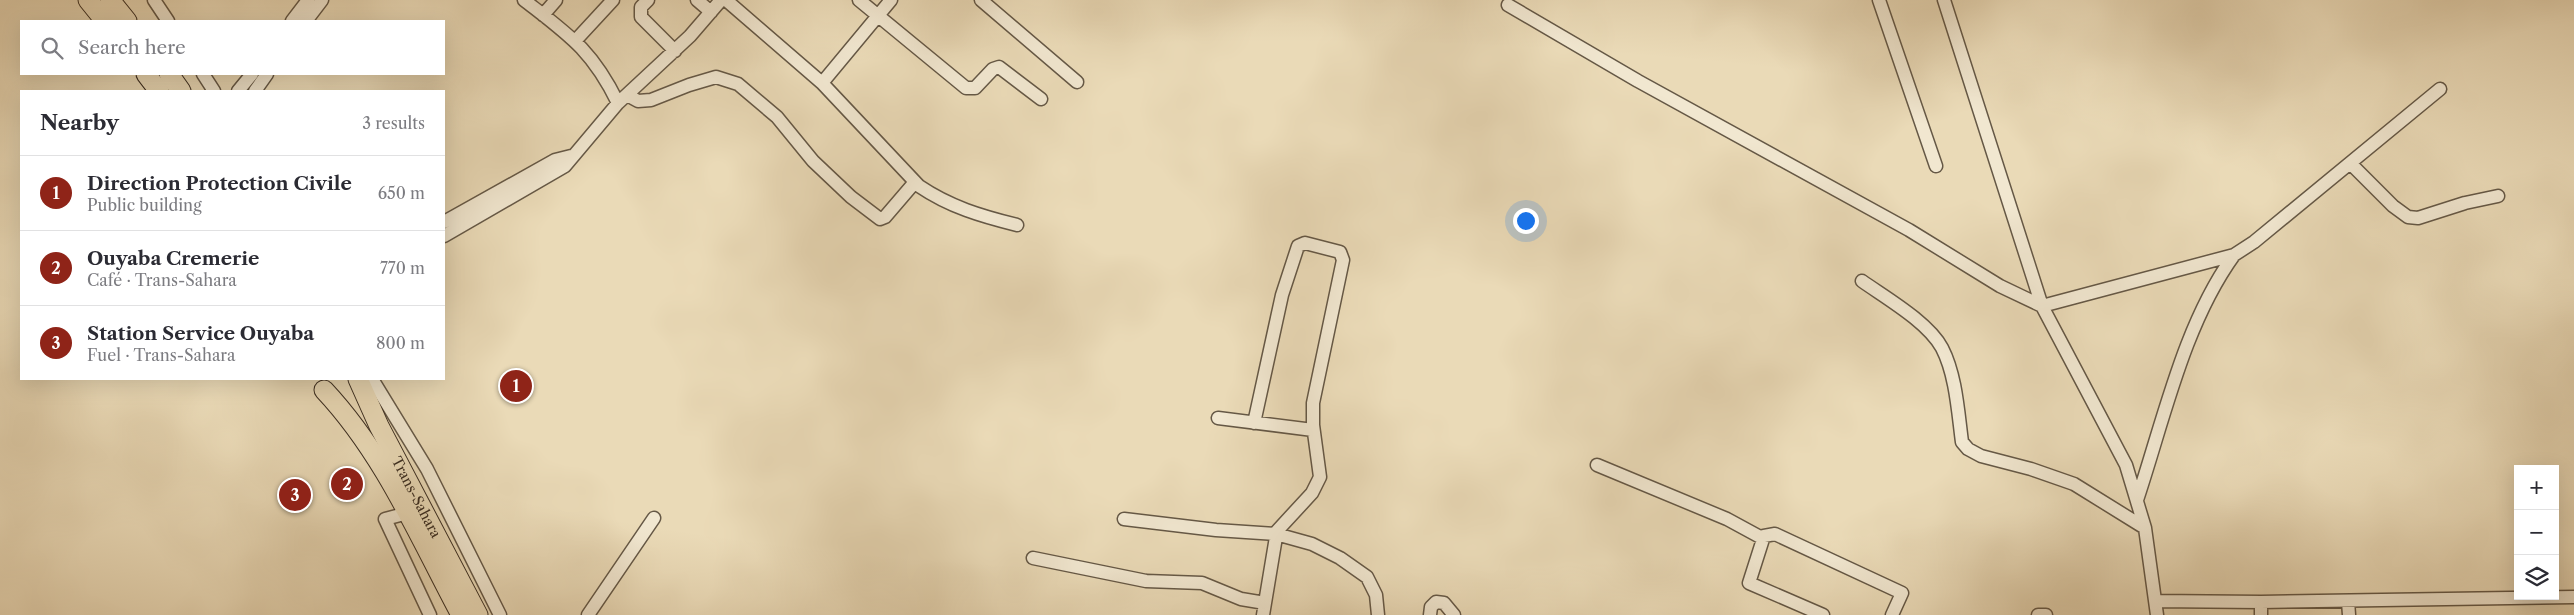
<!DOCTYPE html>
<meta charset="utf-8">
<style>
:root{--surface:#fff;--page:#f2f2f3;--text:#2b2b33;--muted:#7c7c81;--line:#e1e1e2;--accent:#8f2418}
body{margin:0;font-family:"Libre Caslon Text",serif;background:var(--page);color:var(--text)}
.controls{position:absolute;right:15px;bottom:15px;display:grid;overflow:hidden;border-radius:0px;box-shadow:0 5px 20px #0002}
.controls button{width:45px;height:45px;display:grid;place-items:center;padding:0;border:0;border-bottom:1px solid var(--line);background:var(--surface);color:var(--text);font:25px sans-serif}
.you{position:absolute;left:1525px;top:220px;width:18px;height:18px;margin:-12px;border:4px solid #fff;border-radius:50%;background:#1a73e8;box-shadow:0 0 0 8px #1a73e833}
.badge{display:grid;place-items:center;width:32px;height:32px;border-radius:50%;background:var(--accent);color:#fff;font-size:16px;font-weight:700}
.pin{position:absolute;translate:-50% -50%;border:2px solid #fff;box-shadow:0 1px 5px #0006}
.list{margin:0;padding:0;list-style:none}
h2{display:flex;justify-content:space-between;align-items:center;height:65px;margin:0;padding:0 20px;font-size:21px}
h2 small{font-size:16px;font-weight:400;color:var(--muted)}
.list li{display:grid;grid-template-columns:32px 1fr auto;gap:15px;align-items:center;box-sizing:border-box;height:75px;padding:0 20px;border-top:1px solid var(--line)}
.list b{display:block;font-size:19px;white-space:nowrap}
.list p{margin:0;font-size:16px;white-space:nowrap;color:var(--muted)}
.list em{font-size:16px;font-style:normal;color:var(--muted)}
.icon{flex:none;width:28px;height:28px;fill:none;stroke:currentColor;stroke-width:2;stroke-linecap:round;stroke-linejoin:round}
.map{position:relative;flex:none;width:2574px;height:615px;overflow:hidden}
.search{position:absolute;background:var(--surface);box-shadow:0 5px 20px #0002;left:20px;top:20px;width:425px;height:55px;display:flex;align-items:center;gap:12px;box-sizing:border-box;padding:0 18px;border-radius:0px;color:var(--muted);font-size:19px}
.panel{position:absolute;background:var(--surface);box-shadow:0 5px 20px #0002;left:20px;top:90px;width:425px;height:290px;border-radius:0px}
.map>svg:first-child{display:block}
</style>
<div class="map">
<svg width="2574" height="615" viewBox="0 0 2574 615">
<rect width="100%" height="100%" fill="#eadab7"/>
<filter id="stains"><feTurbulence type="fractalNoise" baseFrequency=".004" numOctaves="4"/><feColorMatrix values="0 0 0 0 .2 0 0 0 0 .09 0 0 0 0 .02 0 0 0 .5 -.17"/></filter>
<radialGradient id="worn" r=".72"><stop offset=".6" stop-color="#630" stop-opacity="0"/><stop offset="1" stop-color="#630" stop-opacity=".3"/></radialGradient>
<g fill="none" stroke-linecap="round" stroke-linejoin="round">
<defs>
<path id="minor" d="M 154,0 L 168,21
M 524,0 C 569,35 592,50 618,103
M 648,0 L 641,7 L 641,17 L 675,51
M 697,0 L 711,12
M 726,0 L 822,83 L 919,186 C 950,207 981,216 1017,225
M 859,0 L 966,88 L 975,88 L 993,69 L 999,67 L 1041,99
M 981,0 L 1077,82
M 1879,0 L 1936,166
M 1944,0 L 2042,306 L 2126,465 L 2145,528 L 2157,615
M 1508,5 L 1638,81 L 1909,230 L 2000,286 L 2042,306 L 2234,255 L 2254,242 L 2440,89
M 543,15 L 556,0
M 292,21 L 308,0
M 306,21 L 322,0
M 576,40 L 613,0
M 203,74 L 214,91
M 822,83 L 891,0
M 238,91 L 252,74
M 255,91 L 267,74
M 627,95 L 638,101 L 651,100 L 689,85 L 716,77 L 738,84 L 777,117 L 813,161 L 851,197 L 880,219 L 885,217 L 915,182
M 2350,163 L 2393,206 L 2408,217 L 2418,218 L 2465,203 L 2498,196
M 444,222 L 555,160 L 571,156
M 444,236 L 565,166 L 618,103 L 690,36 L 721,0
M 1862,281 C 1886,298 1928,322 1942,348 C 1956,375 1958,412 1962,442 L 1968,449 L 1981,456 L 2031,469 L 2074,484 L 2145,528
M 372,379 L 427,469 L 500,615
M 1218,418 L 1313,430
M 1254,423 L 1282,295 L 1298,246 L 1305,243 L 1340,252 L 1343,260 L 1313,403 L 1313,425 L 1320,477 L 1312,493 L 1277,531 L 1263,615
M 1597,465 L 1727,519 L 1762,538
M 2137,500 C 2164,419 2184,324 2234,255
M 408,513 L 385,519 L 430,615
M 1124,519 L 1216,530 L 1276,534 L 1312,544 L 1340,558 L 1367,577 L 1376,595 L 1378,615
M 1033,558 L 1146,581 L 1202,583 L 1241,599 L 1265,603
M 2155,601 L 2261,602 L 2574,597
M 2348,601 L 2349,615
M 588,615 L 654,518
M 1430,615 L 1431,607 L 1436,602 L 1444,603 L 1454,615
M 1823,615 L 1749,583 L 1764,536 L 1775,534 L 1902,593 L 1892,615
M 2038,615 L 2046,615
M 2261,615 L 2261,602"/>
<g id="highway">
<path d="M 88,0 L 105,21"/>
<path d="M 110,0 L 127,21"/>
<path d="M 146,74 L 159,91"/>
<path d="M 169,74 L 181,91"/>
<path id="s1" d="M 358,379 L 379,426 L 478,615"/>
<path d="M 324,390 C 385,455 419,537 461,615"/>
</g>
</defs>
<!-- minor casing -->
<use href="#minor" stroke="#655846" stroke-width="15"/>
<!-- highway casing -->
<use href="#highway" stroke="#392c20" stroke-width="21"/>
<!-- minor -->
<use href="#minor" stroke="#f1e7d0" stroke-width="12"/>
<!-- highway -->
<use href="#highway" stroke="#eadab7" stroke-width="19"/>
</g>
<g text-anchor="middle" stroke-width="4.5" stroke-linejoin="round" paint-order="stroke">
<!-- street labels -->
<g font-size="14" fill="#392c20" stroke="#f1e7d0">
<text dy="5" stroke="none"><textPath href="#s1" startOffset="132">Trans-Sahara</textPath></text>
</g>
</g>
<rect width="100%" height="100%" filter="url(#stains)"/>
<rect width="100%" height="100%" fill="url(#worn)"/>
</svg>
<div class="controls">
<button>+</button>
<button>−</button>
<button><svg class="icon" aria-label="layers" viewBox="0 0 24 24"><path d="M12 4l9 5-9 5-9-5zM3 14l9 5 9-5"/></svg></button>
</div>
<div class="you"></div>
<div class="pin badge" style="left:516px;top:386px">1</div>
<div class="pin badge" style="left:347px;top:484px">2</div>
<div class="pin badge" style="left:295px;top:495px">3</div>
<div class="search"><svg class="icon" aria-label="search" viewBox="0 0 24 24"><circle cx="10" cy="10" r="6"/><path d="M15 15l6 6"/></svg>Search here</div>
<section class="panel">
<h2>Nearby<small>3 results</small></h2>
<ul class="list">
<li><span class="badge">1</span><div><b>Direction Protection Civile</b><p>Public building</p></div><em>650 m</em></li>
<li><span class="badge">2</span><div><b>Ouyaba Cremerie</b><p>Café · Trans-Sahara</p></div><em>770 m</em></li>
<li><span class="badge">3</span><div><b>Station Service Ouyaba</b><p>Fuel · Trans-Sahara</p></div><em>800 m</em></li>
</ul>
</section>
</div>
